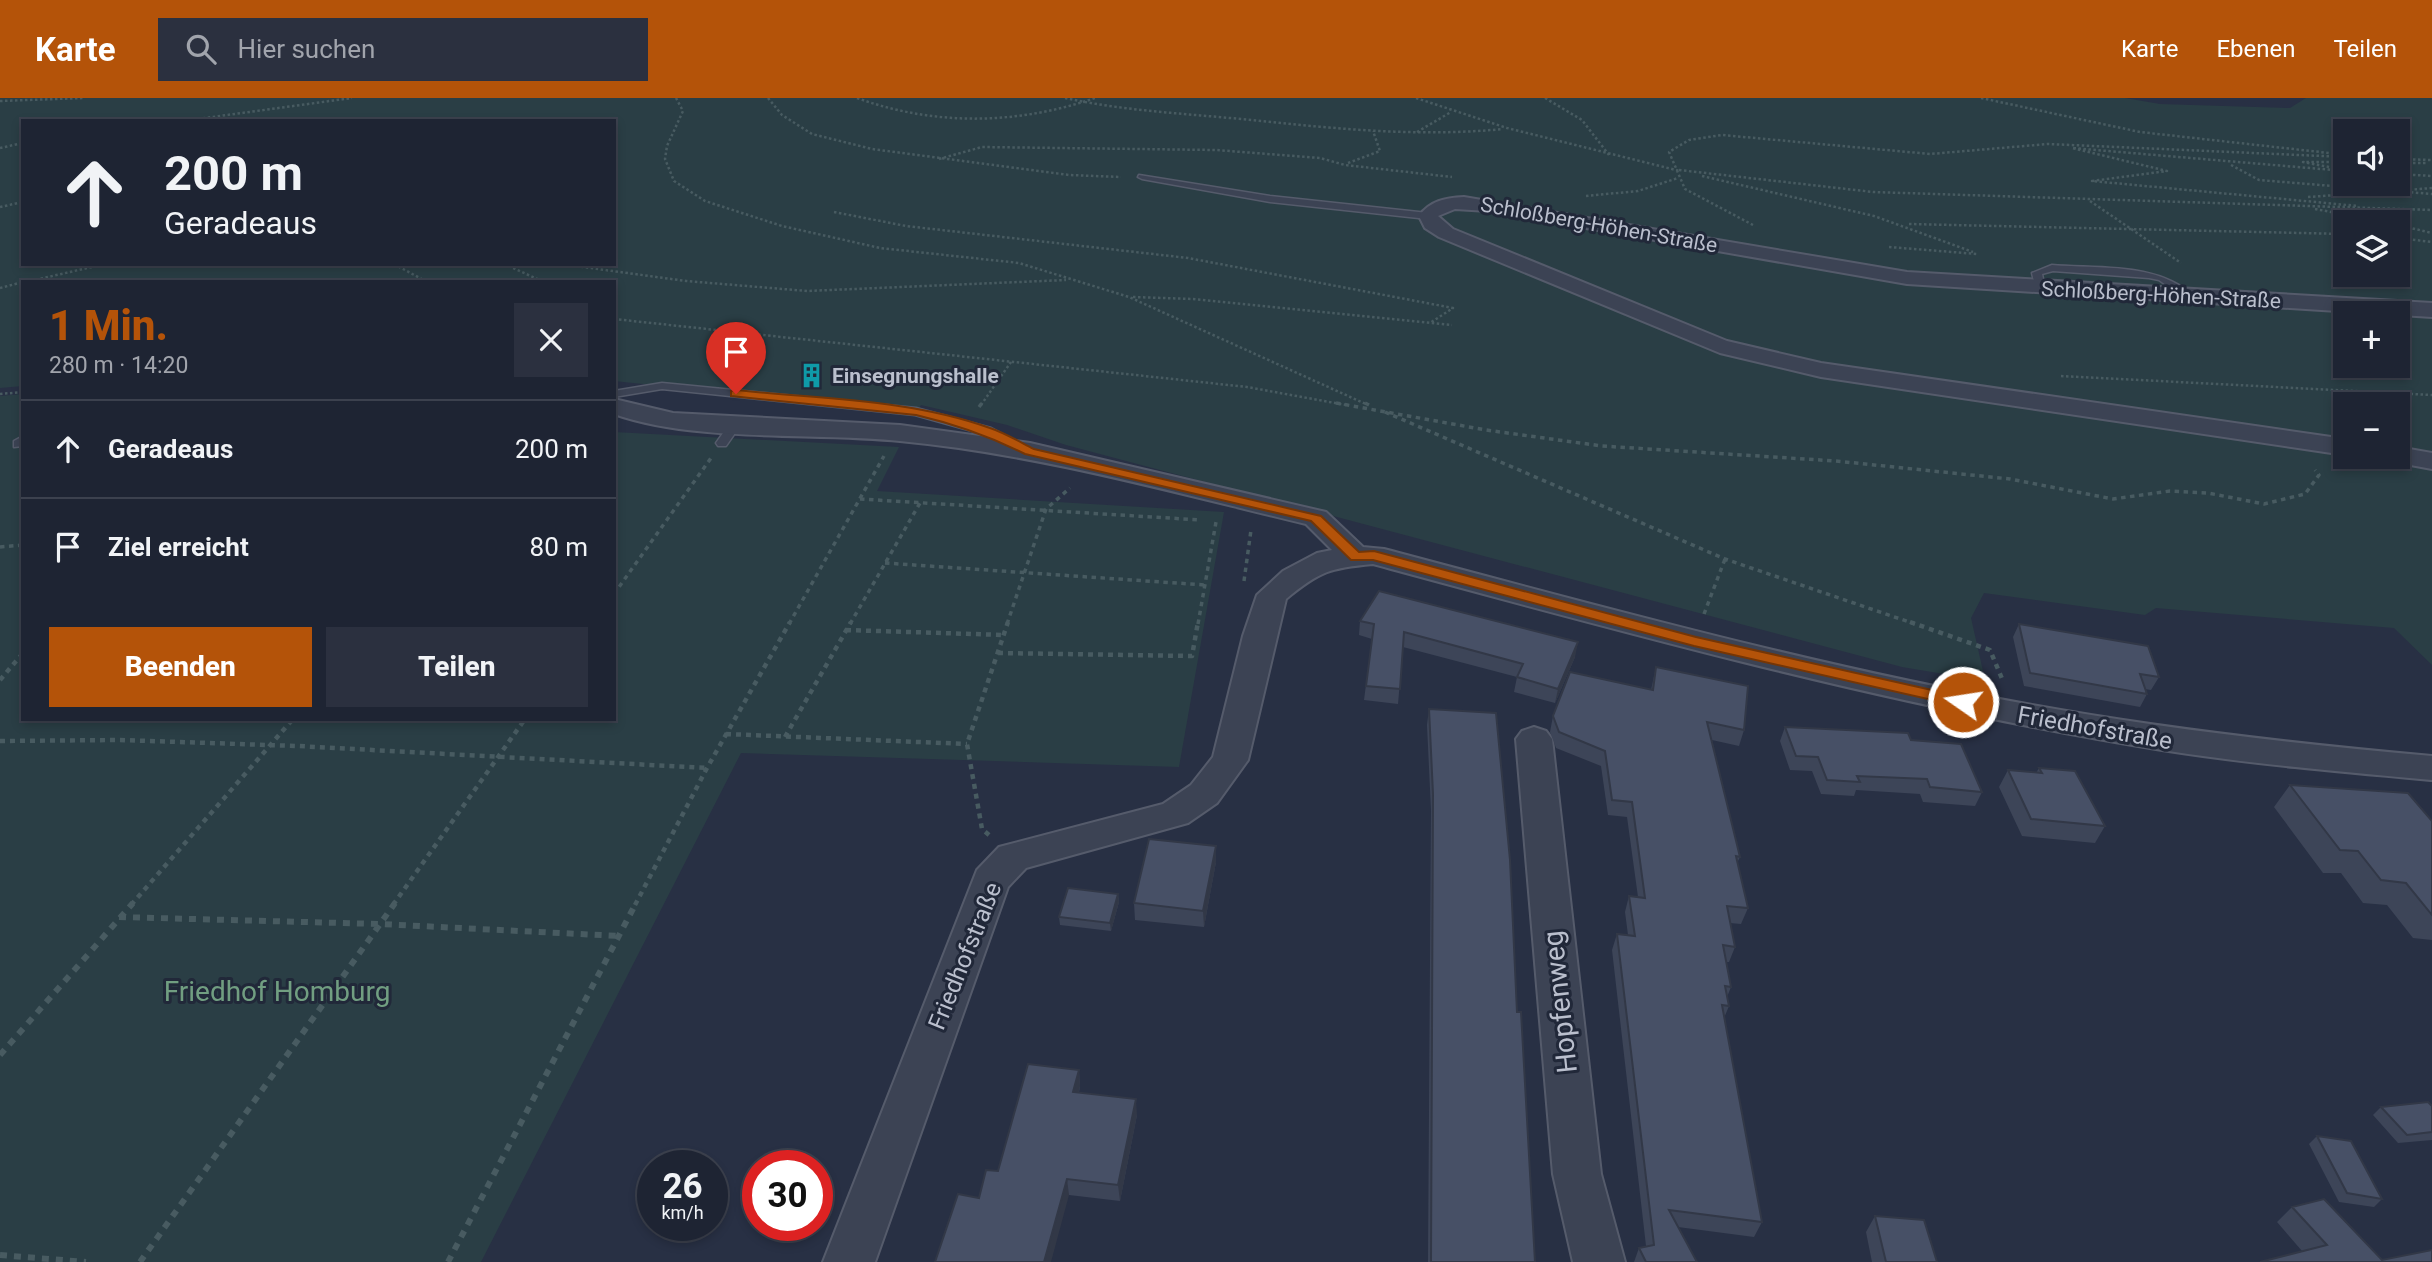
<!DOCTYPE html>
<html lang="de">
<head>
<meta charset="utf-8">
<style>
	body { margin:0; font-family:Roboto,sans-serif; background:#2b303f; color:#f1f3f6; height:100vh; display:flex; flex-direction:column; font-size:26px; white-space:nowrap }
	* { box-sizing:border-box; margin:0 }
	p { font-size:23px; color:#a1a4ac }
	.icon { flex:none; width:38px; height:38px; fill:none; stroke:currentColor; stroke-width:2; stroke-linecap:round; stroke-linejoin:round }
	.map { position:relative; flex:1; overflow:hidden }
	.side { position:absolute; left:21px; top:182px; width:595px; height:441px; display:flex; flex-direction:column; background:#1e2433; border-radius:0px; box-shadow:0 4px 10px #0003,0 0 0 2px #3c414e }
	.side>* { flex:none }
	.banner { position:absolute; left:21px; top:21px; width:595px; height:147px; border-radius:0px; box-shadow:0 4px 10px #0003,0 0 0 2px #3c414e; background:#1e2433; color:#f1f3f6; overflow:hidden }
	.buttons { position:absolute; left:2333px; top:21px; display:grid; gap:14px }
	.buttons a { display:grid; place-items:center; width:77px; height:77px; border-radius:0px; background:#1e2433; box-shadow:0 4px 10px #0003,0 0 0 2px #3c414e; font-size:35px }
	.speed { position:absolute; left:637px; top:1052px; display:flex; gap:14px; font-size:35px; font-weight:700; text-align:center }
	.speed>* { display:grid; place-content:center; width:91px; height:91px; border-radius:50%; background:#1e2433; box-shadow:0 4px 10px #0003,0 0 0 2px #3c414e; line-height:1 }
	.speed small { font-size:18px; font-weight:400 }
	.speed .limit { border:10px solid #d22; background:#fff; color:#111 }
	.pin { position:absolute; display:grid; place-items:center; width:60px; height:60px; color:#fff; margin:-72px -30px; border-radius:50% 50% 50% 0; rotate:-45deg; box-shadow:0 0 7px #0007 }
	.pin .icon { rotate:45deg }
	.me { position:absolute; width:77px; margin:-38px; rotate:283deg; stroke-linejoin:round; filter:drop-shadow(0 0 5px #0008) }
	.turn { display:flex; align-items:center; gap:24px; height:147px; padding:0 28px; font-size:32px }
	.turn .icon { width:91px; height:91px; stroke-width:2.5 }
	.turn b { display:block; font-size:49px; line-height:60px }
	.round { display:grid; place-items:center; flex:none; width:74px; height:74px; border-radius:0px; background:#2b303f }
	.summary { display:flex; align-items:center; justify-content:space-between; height:119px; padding:0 28px }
	h1 { font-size:42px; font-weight:800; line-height:52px; color:#b45309 }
	.button { display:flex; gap:14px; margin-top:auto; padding:14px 28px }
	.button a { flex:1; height:80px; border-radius:0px; background:#b45309; color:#fff; font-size:28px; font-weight:800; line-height:80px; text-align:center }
	.button a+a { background:#2b303f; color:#f1f3f6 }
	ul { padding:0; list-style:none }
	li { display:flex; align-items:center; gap:21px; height:98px; padding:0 28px; border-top:2px solid #3c414e }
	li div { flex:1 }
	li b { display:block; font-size:26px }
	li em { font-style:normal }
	header { display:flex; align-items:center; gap:42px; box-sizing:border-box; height:98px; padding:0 35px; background:#b45309; color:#fff }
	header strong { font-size:33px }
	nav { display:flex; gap:38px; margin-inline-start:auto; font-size:24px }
	.search { width:490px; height:63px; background:#2b303f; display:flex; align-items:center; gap:18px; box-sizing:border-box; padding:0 24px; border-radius:0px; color:#a1a4ac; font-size:26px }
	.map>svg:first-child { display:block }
</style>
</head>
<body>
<header>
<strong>Karte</strong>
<div class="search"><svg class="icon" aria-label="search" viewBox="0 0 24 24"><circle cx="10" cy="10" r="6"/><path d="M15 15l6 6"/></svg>Hier suchen</div>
<nav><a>Karte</a><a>Ebenen</a><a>Teilen</a></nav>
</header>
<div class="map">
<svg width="2432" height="1164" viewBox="0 0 2432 1164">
	<rect width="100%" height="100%" fill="#283044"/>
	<!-- green -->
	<path fill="#2a3e45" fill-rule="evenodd" d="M0 0H2125L2160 6 2290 10 2306 0H2432V567L2394 530 2156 510 2145 517 1984 495 1971 520 1983 573 1962 579 1902 569 1066 347 1007 327 921 307 916 314 614 283V184H23V288L0 290ZM23 23H614V166H23ZM2345 33H2398V86H2345ZM2345 124H2398V177H2345ZM2345 215H2398V268H2345ZM2345 306H2398V359H2345Z
		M23 296V621H614V334L899 349 877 393 1224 414 1179 669 741 655 481 1164H0V298Z"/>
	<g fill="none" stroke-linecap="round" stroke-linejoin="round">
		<defs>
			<path id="service" d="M1139 77 1270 98 1428 115 1432 118 1428 121 1270 104 1142 81 1138 79Z
				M2052 167C2100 171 2158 164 2195 199L2186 201 2159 182 2149 180 2053 173 2042 176 2045 190 2036 192 2032 175Z
				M662 285 916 310 991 330 1030 351 1028 354H1020L983 336 915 317 662 291 614 299V293Z
				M734 324 740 328 726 348H718L716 345 730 325Z
				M23 338V348L14 349V343Z"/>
			<path id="minor" d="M1464 99 1907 174 2432 205V219L1907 186 1488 113 1455 111 1438 118 1453 131 1727 243 1821 265 2345 341V357L1821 279 1720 255 1439 139 1425 130 1419 118C1430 103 1445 100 1464 99Z
				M614 301 673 315 900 327 1030 345 1326 414 1363 449 1384 451C1599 508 1814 568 2032 607 2165 631 2298 646 2432 658V682C2342 674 2251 666 2162 652 1895 609 1634 537 1373 466 1330 470 1320 473 1286 501L1248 662 1217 705 1188 725 1026 770 1008 789 875 1164H823L977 772 999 749 1163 706 1191 687 1213 659 1243 538 1257 497 1283 473 1317 455 1332 452 1306 426C1172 394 1037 356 900 343 811 334 697 345 614 316Z
				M2398 349 2432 355V371L2389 363 2386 359H2398Z
				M1534 629 1546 633 1552 641 1601 1076 1625 1164H1573L1553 1076 1516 641 1522 633Z"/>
		</defs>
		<!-- service casing -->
		<use href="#service" stroke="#555b6b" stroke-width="3"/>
		<!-- minor casing -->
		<use href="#minor" stroke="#555b6b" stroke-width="4"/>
		<!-- path-far3 -->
		<path stroke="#485b61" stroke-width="2.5" stroke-dasharray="2.5 2.5" stroke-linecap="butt" d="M676 0 683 13 667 48 665 61 674 83 705 103 782 128 880 150 1019 165 1129 199 1368 307
			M768 0 782 17 812 36 872 51 1069 77 1121 79
			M857 0C934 28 1017 27 1095 0
			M1065 0C1120 12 1175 15 1230 20 1322 29 1411 40 1503 31
			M1416 0 1507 30 1680 73
			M1545 0 1582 22 1609 57
			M1981 0 2140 34 2338 56
			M0 3 84 0
			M183 23 352 0
			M1417 34 1451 14
			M0 50 23 45
			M939 61 982 49 1216 52 1320 60 1345 67 1452 79
			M2398 61 2432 62
			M1348 65 1380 53 1373 33
			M2398 65H2428
			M2231 67 2259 82 2394 93
			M2334 70 2303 64H2345
			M1679 72 1873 94 2432 112
			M2345 73 2072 50 2167 73 2092 83 2358 108
			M2398 76 2432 78
			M1702 78 1874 118 1973 154
			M2432 90 2394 93 2432 96
			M1586 98 1638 93 1678 80
			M2308 99 2380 94
			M2090 103 2181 165
			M0 109 23 104
			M2315 111 2385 124
			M834 114 906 128 1188 160 1453 210 1430 225
			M1909 126 2345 136
			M1753 127 1685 91 1669 54 1689 42 1722 37 1930 56 2048 46 2345 59
			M2398 127 2432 135
			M2398 140 2432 144
			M1889 149 1977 156
			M394 166 427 184
			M504 166 544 184
			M561 166 686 183 807 193 1066 182
			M26 184 105 166
			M0 190 23 184
			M1133 199 1193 201 1452 227
			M614 221 1247 289 1346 307
			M2061 278 2432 297
			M0 296 23 294
			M981 307 1011 264"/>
		<!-- path-far2 -->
		<path stroke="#485b61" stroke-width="3.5" stroke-dasharray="4.5 4.5" stroke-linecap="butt" d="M1336 305 1486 332 1602 348 1836 363 2010 381 2113 401 2170 393 2208 395 2264 406 2305 396 2319 377 2315 372
			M1365 305 1371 308
			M979 309 982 305
			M1385 314 1725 461 1915 526
			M860 401 1201 422
			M0 449 23 447
			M885 465 1205 487
			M1244 483 1251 432
			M614 496 711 360
			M1704 516 1725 461
			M789 526 884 358
			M850 526 920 405
			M1007 526 1046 411 1070 390
			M1198 526 1216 424"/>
		<!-- path-far1 -->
		<path stroke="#485b61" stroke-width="4.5" stroke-dasharray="5 5" stroke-linecap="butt" d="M1910 524 1990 552 2003 583
			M846 532 1004 537
			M998 555 1192 558 1198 524
			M0 582 23 555
			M726 636 967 646
			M785 639 851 524
			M0 643 120 642 298 648 707 670
			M989 737 982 731 967 646 1008 524
			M131 807 293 621
			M393 807 525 621
			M635 807 707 670 790 524"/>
		<!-- path -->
		<path stroke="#485b61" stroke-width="6" stroke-dasharray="7 7" stroke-linecap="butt" d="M119 819 380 826 620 838
			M0 957 133 805
			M0 1157 86 1164
			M140 1164 395 805
			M448 1164 636 805"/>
		<!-- service -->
		<use href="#service" fill="#3c4354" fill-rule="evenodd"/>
		<!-- minor -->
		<use href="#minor" fill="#3c4354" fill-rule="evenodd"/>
	</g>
	<!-- wall -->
	<path fill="#3d4558" d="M1360 523 1575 559 1555 605 1514 594 1517 579 1403 549 1398 606 1364 602 1372 541 1359 537Z
		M2019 526 2159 579 2151 592 2145 591 2147 596 2140 609 2024 588 2013 539Z
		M1656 569 1744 632 1739 648 1712 642 1740 759 1737 765 1748 810 1741 826 1730 825 1735 849 1729 864H1726L1731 889 1727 899 1729 908 1724 920 1762 1124 1754 1139 1678 1129 1697 1164H1634L1639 1150 1646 1148 1612 852 1617 836 1628 837 1625 814 1629 798 1638 799 1627 719 1608 717 1601 668 1556 650 1550 634 1553 618 1651 592Z
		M1429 611 1517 914 1535 1164H1428L1431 712 1427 627Z
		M1785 629 1911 642 1982 694 1975 708 1923 704 1920 696 1856 692 1854 698 1821 696 1812 673 1790 672 1780 643Z
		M2039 670 2105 728 2095 745 2022 738 1999 689 2008 672 2036 675Z
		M2290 687 2432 723V842L2413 840 2387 807 2363 805 2341 775H2323L2274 709Z
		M1216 764 1204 829 1135 822 1134 805Z
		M1118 796 1119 804 1111 833 1060 827 1059 819Z
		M1079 972 1080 988 1079 995 1137 1017 1120 1103 1069 1097 979 1100Z
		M2432 1008V1042L2398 1045 2373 1017 2381 1009Z
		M2317 1038 2382 1101 2374 1109 2339 1104 2309 1046Z
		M2292 1109 2382 1162 2432 1164H2260L2302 1153 2277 1124Z
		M1875 1118 1937 1164H1872L1866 1134Z"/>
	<!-- shaded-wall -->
	<path fill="#323847" d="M1578 544 1575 559 1555 605 1558 591Z
		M1216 748V764L1204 829 1203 813Z
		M1118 796 1119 804 1111 833 1110 825Z
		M1079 972 1080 988 1075 1010 1073 994Z
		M1136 1001 1137 1017 1120 1103 1118 1087Z
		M1067 1081 1069 1097 1051 1164H1044Z"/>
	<!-- building -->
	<path fill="#475066" stroke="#323847" stroke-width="2" d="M1379 493 1578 544 1558 591 1517 579 1523 566 1404 534 1400 591 1366 588 1374 526 1360 523Z
		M2019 526 2148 548 2159 579 2140 576 2147 596 2030 575Z
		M1656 569 1748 588 1744 632 1707 624 1740 759 1736 758 1748 810 1727 808 1735 849 1723 847 1731 889 1725 888 1729 908 1722 907 1762 1124 1669 1112 1697 1164H1646L1639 1150 1654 1147 1617 836 1635 838 1629 798 1645 800 1632 704 1612 702 1605 653 1559 634 1553 618 1570 574 1653 592Z
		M1429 611 1496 615 1510 762 1517 914H1521L1535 1164H1431L1433 696Z
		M1785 629 1908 635 1911 642 1961 646 1982 694 1930 689 1927 681 1857 678 1860 684 1827 682 1818 659 1796 658Z
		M2039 670 2075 673 2105 728 2031 721 2008 672 2042 675Z
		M2290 687 2408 695 2432 723V817L2406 785 2381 782 2358 753 2340 752Z
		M1149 741 1216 748 1203 813 1134 805Z
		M1068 790 1118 796 1110 825 1059 819Z
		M1028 966 1079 972 1073 994 1136 1001 1118 1087 1067 1081 1044 1164H935L958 1096 979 1100 986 1072 998 1073Z
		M2428 1004 2432 1008V1034L2407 1037 2381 1009Z
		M2317 1038 2351 1043 2382 1101 2347 1095Z
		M2324 1101 2382 1162 2432 1152V1164H2260L2327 1147 2292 1109Z
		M1875 1118 1924 1122 1937 1164H1886Z"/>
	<!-- route -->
	<path fill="#b45309" stroke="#753606" stroke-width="2" d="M736 292C820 301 910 301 990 330 1005 335 1020 344 1034 351L1321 418 1359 454 1374 453 1696 539 1963 599 1971 604 1963 609 1694 548 1373 462H1351L1311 423 1025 356C989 338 955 326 916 317L731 298V293Z"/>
	<!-- icons -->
	<defs>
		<symbol id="building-bare" viewBox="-9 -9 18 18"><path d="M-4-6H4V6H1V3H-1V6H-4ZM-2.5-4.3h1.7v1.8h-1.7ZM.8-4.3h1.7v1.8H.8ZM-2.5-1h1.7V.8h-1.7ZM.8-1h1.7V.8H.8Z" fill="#0f9aa8" stroke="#212839" stroke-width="2.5" paint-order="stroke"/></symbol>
	</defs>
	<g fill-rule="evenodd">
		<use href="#building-bare" x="794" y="260" width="35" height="35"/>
	</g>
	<g text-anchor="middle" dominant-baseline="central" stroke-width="6" stroke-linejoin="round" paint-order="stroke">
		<!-- far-street labels -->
		<g font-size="21" fill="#babfcd" stroke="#212839">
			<text transform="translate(1599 127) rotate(10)">Schloßberg-Höhen-Straße</text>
			<text transform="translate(2161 197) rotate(3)">Schloßberg-Höhen-Straße</text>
		</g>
		<!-- far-poi labels -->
		<g font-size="21" font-weight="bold" fill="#babfcd" stroke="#212839" text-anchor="start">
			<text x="832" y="278">Einsegnungshalle</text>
		</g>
		<!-- street labels -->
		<g font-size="24" fill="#babfcd" stroke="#212839">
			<text transform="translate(2095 630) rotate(10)">Friedhofstraße</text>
			<text transform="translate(965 858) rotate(-68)">Friedhofstraße</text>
		</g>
		<!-- near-park labels -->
		<g font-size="28" fill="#719e81" stroke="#212839">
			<text x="277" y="893">Friedhof Homburg</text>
		</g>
		<!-- near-street labels -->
		<g font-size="28" fill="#babfcd" stroke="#212839">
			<text transform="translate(1560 904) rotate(-96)">Hopfenweg</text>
		</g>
	</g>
</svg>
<div class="buttons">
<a><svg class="icon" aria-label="sound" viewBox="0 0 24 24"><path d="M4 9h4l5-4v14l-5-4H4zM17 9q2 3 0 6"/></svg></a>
<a><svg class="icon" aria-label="layers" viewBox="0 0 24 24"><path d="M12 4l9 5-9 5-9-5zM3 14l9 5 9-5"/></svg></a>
<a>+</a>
<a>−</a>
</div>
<div class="speed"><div>26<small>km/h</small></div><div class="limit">30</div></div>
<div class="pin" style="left:736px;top:296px;background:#d93025"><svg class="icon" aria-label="arrive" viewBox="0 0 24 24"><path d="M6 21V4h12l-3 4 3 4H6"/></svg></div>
<svg class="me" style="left:1963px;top:604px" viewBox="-20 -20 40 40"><circle r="17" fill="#b45309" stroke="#fff" stroke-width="3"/><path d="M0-11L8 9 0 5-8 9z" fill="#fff"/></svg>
<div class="banner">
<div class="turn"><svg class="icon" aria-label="ahead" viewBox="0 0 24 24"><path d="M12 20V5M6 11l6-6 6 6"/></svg><div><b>200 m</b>Geradeaus</div></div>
</div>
<section class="side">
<div class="summary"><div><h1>1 Min.</h1><p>280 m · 14:20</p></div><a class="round"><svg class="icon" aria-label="close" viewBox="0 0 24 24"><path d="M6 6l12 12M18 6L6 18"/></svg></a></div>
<ul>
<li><svg class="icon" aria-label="ahead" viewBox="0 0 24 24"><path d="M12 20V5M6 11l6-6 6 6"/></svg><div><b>Geradeaus</b></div><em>200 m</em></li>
<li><svg class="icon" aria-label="arrive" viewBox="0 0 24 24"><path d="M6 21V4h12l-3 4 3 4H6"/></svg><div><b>Ziel erreicht</b></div><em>80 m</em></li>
</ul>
<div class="button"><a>Beenden</a><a>Teilen</a></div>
</section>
</div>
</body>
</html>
